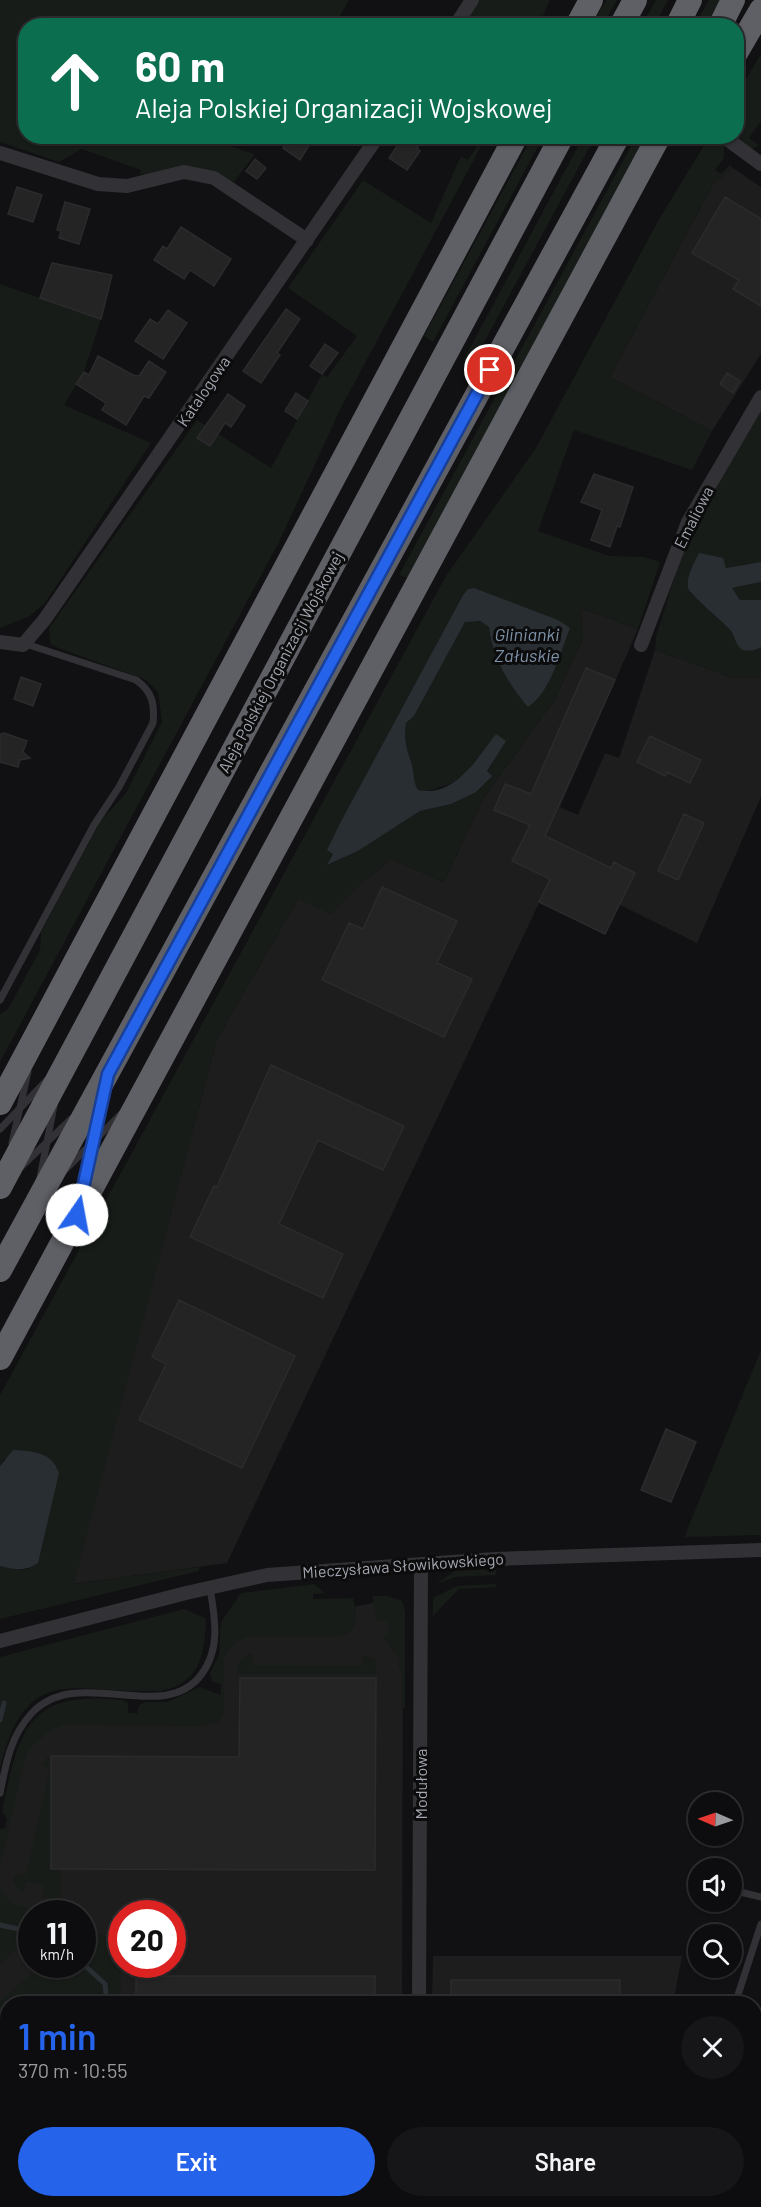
<!DOCTYPE html>
<html lang="en">
<head>
<meta charset="utf-8">
<style>
	body { margin:0; font-family:Barlow,sans-serif; background:#161517; color:#f1f3f6; height:100vh; display:flex; flex-direction:column; font-size:22px; white-space:nowrap }
	* { box-sizing:border-box; margin:0 }
	p { font-size:20px; color:#9a9b9e }
	.icon { flex:none; width:33px; height:33px; fill:none; stroke:currentColor; stroke-width:2; stroke-linecap:round; stroke-linejoin:round }
	.map { position:relative; flex:1; overflow:hidden }
	.sheet { position:absolute; left:0px; top:1996px; width:762px; height:212px; display:flex; flex-direction:column; background:#0d0c0e; border-radius:24px 24px 0 0; box-shadow:0 2px 4px #0004,0 0 0 2px #2d2c2e }
	.sheet>* { flex:none }
	.top-card { position:absolute; left:18px; top:18px; width:726px; height:126px; border-radius:24px; box-shadow:0 2px 4px #0004,0 0 0 2px #2d2c2e; background:#0b6e4f; color:#fff; overflow:hidden }
	.needle { width:39px; rotate:272deg }
	.buttons { position:absolute; left:688px; top:1792px; display:grid; gap:12px }
	.buttons a { display:grid; place-items:center; width:54px; height:54px; border-radius:50%; background:#0d0c0e; box-shadow:0 2px 4px #0004,0 0 0 2px #2d2c2e; font-size:30px }
	.speed { position:absolute; left:18px; top:1900px; display:flex; gap:12px; font-size:30px; font-weight:700; text-align:center }
	.speed>* { display:grid; place-content:center; width:78px; height:78px; border-radius:50%; background:#0d0c0e; box-shadow:0 2px 4px #0004,0 0 0 2px #2d2c2e; line-height:1 }
	.speed small { font-size:15px; font-weight:400 }
	.speed .limit { border:9px solid #d22; background:#fff; color:#111 }
	.pin { position:absolute; display:grid; place-items:center; width:51px; height:51px; color:#fff; margin:-26px; border:3px solid #fff; border-radius:50%; box-shadow:0 2px 6px #0007 }
	.me { position:absolute; width:66px; margin:-33px; rotate:12deg; stroke-linejoin:round; filter:drop-shadow(0 0 4px #0008) }
	.turn { display:flex; align-items:center; gap:21px; height:126px; padding:0 18px; font-size:27px }
	.turn .icon { width:78px; height:78px; stroke-width:2.5 }
	.turn b { display:block; font-size:42px; line-height:51px }
	.round { display:grid; place-items:center; flex:none; width:63px; height:63px; border-radius:32px; background:#161517 }
	.head { display:flex; align-items:center; justify-content:space-between; height:102px; padding:0 18px }
	h1 { font-size:36px; font-weight:600; line-height:45px; color:#2563eb }
	.cta { display:flex; gap:12px; margin-top:auto; padding:12px 18px }
	.cta a { flex:1; height:69px; border-radius:36px; background:#2563eb; color:#fff; font-size:24px; font-weight:600; line-height:69px; text-align:center }
	.cta a+a { background:#161517; color:#f1f3f6 }
	.map>svg:first-child { display:block }
</style>
</head>
<body>
<div class="map">
<svg width="761" height="2207" viewBox="0 0 761 2207">
	<rect width="100%" height="100%" fill="#111012"/>
	<!-- built -->
	<path fill="#1d1d1e" fill-rule="evenodd" d="M733 168 761 187V354L712 431 610 377 713 184Z
		M580 608 638 629 560 807 578 815 605 753 619 758 655 650 734 678 761 677V797L697 943 620 905 605 934 539 903 227 1563 73 1584 217 1039 298 899 362 883 391 859 444 882 483 799 555 699 583 638Z
		M373 1603 403 1623 402 2004H8V2200H401V2207H0V1861L25 1751 75 1708 218 1721 226 1633ZM32 1914H82V1965H32ZM122 1914H172V1965H122Z
		M433 1956H682L673 2004H432Z
		M432 2200H635V2201L634 2207H432Z"/>
	<!-- green -->
	<path fill="#171c18" fill-rule="evenodd" d="M0 0H349L335 25 26 26V136L201 137 255 154 234 182 201 169 140 175 141 170 82 149 59 162 0 142Z
		M478 0H550L539 25 461 26Z
		M606 0H617L603 25H592Z
		M656 0H668L655 25H642Z
		M709 0H720L706 25H695Z
		M761 54V121L749 138 759 145 752 149 733 137 736 136 737 94Z
		M483 137H486L341 408 279 542 0 1062V1014L8 1009 40 950 41 932 100 822 126 793 162 722 158 692 146 680 58 648 50 643 49 628 197 420 271 468 322 374 327 377 357 336 288 288 363 180 431 223 461 156 468 160Z
		M532 137H543L433 342 424 336Z
		M583 137H595L474 361 464 359Z
		M636 137H646L409 579 399 575Z
		M709 137H716L724 144V158L715 170 721 174 730 165 733 168 713 184 610 377 712 431 692 470 574 430 538 531 609 556 644 557 660 562 638 629 580 608 583 638 555 699 483 799 444 882 391 859 362 883 331 914 298 899 217 1039 74 1584 199 1567V1571L0 1619V1566L18 1570 29 1569 5 1458 0 1466V1395L446 576 536 448 658 221ZM474 588 513 604 522 700C508 677 490 655 489 627 482 620 474 619 465 622L414 716 406 723C404 739 406 747 411 762 415 772 412 780 418 790L426 792 450 784 466 774 477 758 505 741 487 771 491 776 451 804 420 811 358 851 328 865 333 853 327 850 339 825 463 595 468 589Z
		M0 284 101 319 84 372 64 405 151 443 45 603 30 616 0 628Z
		M761 408V562L726 568 689 592C704 604 718 616 730 630 736 637 737 645 744 650L761 647V677L734 678 655 650 656 637 681 556 694 524Z
		M761 582V600H740L732 588Z
		M761 1350V1535L685 1537 689 1525Z
		M496 1569V1575L455 1577 436 1584 455 1571Z
		M314 1584 325 1593 313 1594V1599L353 1598C358 1616 360 1633 339 1637H248L237 1641 224 1656V1713L218 1722 203 1726 65 1725C48 1729 32 1743 25 1758L0 1867V1829L5 1828 7 1819 2 1811C20 1728 27 1690 123 1700L128 1703V1713L137 1714 139 1706 144 1702H167L200 1687 221 1695 222 1685 212 1681 210 1673 219 1655 221 1622 241 1593Z
		M496 1584V1587L459 1589 433 1616V1598L457 1586Z
		M372 1596H387L402 1601 405 1611V1708H402V1673L398 1664 402 1662 382 1636 389 1634 387 1620 377 1621Z
		M184 1609 205 1618 206 1623C203 1657 201 1682 161 1691 76 1695 26 1658 0 1769V1657Z
		M250 1653 253 1655V1665L362 1666 363 1656 365 1655 376 1661V1674H236L239 1662Z
		M48 1757H50V1869L61 1870V1901L42 1897 44 1885 26 1881 24 1893C16 1889 10 1882 15 1874L26 1875 50 1768 41 1766Z
		M0 1889 12 1903 46 1914H32L31 1953 28 1954 20 1946 0 1964Z
		M83 1933 101 1934C126 1950 120 1978 120 2004H8L7 2020H0V2001L41 1965H82Z
		M96 2201H138L140 2207H96Z"/>
	<!-- water -->
	<path fill="#292e33" d="M699 553 723 558 726 568 761 562V582L732 588 740 600H761V647C756 650 749 652 743 650 736 647 735 636 731 631 724 622 689 594 688 588 686 577 694 563 699 553Z
		M474 588 558 620 570 628C560 652 551 692 528 707 509 685 491 655 489 627L480 621 465 622 414 716 406 723C404 739 406 747 411 762 415 772 412 780 418 790 455 798 477 758 496 734L506 741 487 771 492 776 476 792 451 804 420 811 358 851 327 865 333 854 327 850 339 825 463 595 468 589Z
		M13 1450C33 1451 52 1452 59 1473L38 1563C24 1572 15 1570 0 1566V1466Z"/>
	<g fill="none" stroke-linecap="round" stroke-linejoin="round">
		<!-- stream -->
		<path stroke="#292e33" stroke-width="5" d="M0 1720 4 1703
			M0 1925 32 1932
			M82 1963 105 1984 107 2004
			M125 2200 128 2207"/>
	</g>
	<!-- building -->
	<path fill="#242425" stroke="#2b2b2d" stroke-width="1.5" d="M290 136H315L300 160 283 148Z
		M404 136H425L417 148 420 151 407 170 389 158Z
		M255 159 266 168 257 179 246 171Z
		M17 187 42 195 33 222 8 214Z
		M725 197 761 219V306L733 289 739 280 692 253Z
		M65 202 90 209 79 244 59 238 61 231 57 230Z
		M181 227 231 259 214 286 190 270 184 279 154 260 163 246 167 249Z
		M52 263 112 275 101 319 40 298Z
		M286 309 300 319 277 353 280 355 261 383 243 371Z
		M168 310 187 323 163 359 135 341 150 319 158 324Z
		M325 344 338 353 322 374 310 366Z
		M98 356 133 375 139 376 149 361 166 372 149 398 144 396 126 425 102 410 106 403 76 384 84 372 89 375Z
		M727 373 740 381 733 393 720 384Z
		M296 393 308 401 297 419 285 411Z
		M228 394 245 406 231 427 225 423 210 446 197 438Z
		M594 474 633 487 620 527 617 526 610 547 591 540 602 510 581 502Z
		M586 668 615 680 545 836 611 868 614 862 635 873 605 934 539 902 550 879 512 861 530 825 494 810 505 784 531 794Z
		M21 677 41 684 33 706 14 699Z
		M4 733 27 741 23 752 30 758 20 760 18 767 0 762V734Z
		M650 736 701 760 690 783 667 772 665 776 637 762Z
		M684 814 704 823 678 880 658 871Z
		M382 887 457 921 437 963 472 979 444 1037 322 980 349 923 363 929Z
		M271 1065 404 1126 383 1170 318 1140 279 1224 343 1254 323 1298 190 1237 214 1186 217 1187Z
		M179 1300 295 1356 242 1468 139 1420 166 1364 152 1357Z
		M666 1429 696 1442 671 1502 641 1490Z
		M240 1678H376L375 1870 51 1869V1756L239 1757Z
		M136 1976H375V2004H136Z
		M451 1980H620V2004H451Z"/>
	<g fill="none" stroke-linecap="round" stroke-linejoin="round">
		<!-- lane -->
		<path stroke="#323236" stroke-width="7" d="M0 1000 94 825 119 787 153 723C155 704 152 691 136 680L26 644
			M0 1129 46 1081
			M12 1143 28 1072
			M21 1167 71 1119
			M65 1170 121 1114
			M40 1178 54 1106
			M85 1180 101 1106
			M0 1793C6 1764 10 1737 31 1714 77 1663 162 1726 201 1675 221 1649 215 1618 210 1588
			M732 1890 761 1897
			M735 2004 761 1924
			M670 2207 672 2200"/>
		<!-- street -->
		<path stroke="#323236" stroke-width="14" d="M455 26 472 0
			M723 136 761 164
			M0 153 98 184 127 186 184 172 214 178 307 240
			M0 642 23 645 45 619 378 136
			M641 645 688 522 761 397
			M0 1641 186 1593 267 1575 495 1559 761 1550
			M419 2004 421 1564
			M419 2207V2200"/>
		<!-- highway -->
		<path stroke="#5f6066" stroke-width="24" d="M577 26 591 0
			M621 26 635 0
			M677 26 690 0
			M720 26 733 0
			M736 53 761 10
			M0 1103 516 136
			M0 1187 562 136
			M0 1270 618 136
			M0 1358 659 136"/>
	</g>
	<g fill="none" stroke-linecap="round" stroke-linejoin="round">
		<defs>
			<path id="route" d="M77 1215 108 1074 490 370"/>
		</defs>
		<!-- route casing -->
		<use href="#route" stroke="#184099" stroke-width="15"/>
		<!-- route -->
		<use href="#route" stroke="#2563eb" stroke-width="10"/>
	</g>
	<g text-anchor="middle" dominant-baseline="central" stroke-width="6" stroke-linejoin="round" paint-order="stroke">
		<!-- street labels -->
		<g font-size="16" fill="#a4a7b1" stroke="#0c0c0d">
			<text transform="translate(203 391) rotate(-56)">Katalogowa</text>
			<text transform="translate(693 517) rotate(-63)">Emaliowa</text>
			<text transform="translate(280 662) rotate(-62)">Aleja Polskiej Organizacji Wojskowej</text>
			<text transform="translate(403 1565) rotate(-4)">Mieczysława Słowikowskiego</text>
			<text transform="translate(420 1784) rotate(-90)">Modułowa</text>
		</g>
		<!-- water labels -->
		<g font-size="18" font-style="italic" fill="#7e92a8" stroke="#0c0c0d">
			<text x="527" y="634">Glinianki<tspan x="527" dy="21">Załuskie</tspan></text>
		</g>
	</g>
</svg>
<div class="buttons">
<a><svg class="needle" viewBox="-14 -14 28 28"><path d="M0-13l5 13h-10z" fill="#e53935"/><path d="M0 13l5-13h-10z" fill="#9a9b9e"/></svg></a>
<a><svg class="icon" aria-label="sound" viewBox="0 0 24 24"><path d="M4 9h4l5-4v14l-5-4H4zM17 9q2 3 0 6"/></svg></a>
<a><svg class="icon" aria-label="search" viewBox="0 0 24 24"><circle cx="10" cy="10" r="6"/><path d="M15 15l6 6"/></svg></a>
</div>
<div class="speed"><div>11<small>km/h</small></div><div class="limit">20</div></div>
<div class="pin" style="left:490px;top:370px;background:#d93025"><svg class="icon" aria-label="arrive" viewBox="0 0 24 24"><path d="M6 21V4h12l-3 4 3 4H6"/></svg></div>
<svg class="me" style="left:77px;top:1215px" viewBox="-20 -20 40 40"><circle r="19" fill="#fff"/><path d="M0-13L10 11 0 6-10 11z" fill="#2563eb"/></svg>
<div class="top-card">
<div class="turn"><svg class="icon" aria-label="ahead" viewBox="0 0 24 24"><path d="M12 20V5M6 11l6-6 6 6"/></svg><div><b>60 m</b>Aleja Polskiej Organizacji Wojskowej</div></div>
</div>
<section class="sheet">
<div class="head"><div><h1>1 min</h1><p>370 m · 10:55</p></div><a class="round"><svg class="icon" aria-label="close" viewBox="0 0 24 24"><path d="M6 6l12 12M18 6L6 18"/></svg></a></div>
<div class="cta"><a>Exit</a><a>Share</a></div>
</section>
</div>
</body>
</html>
